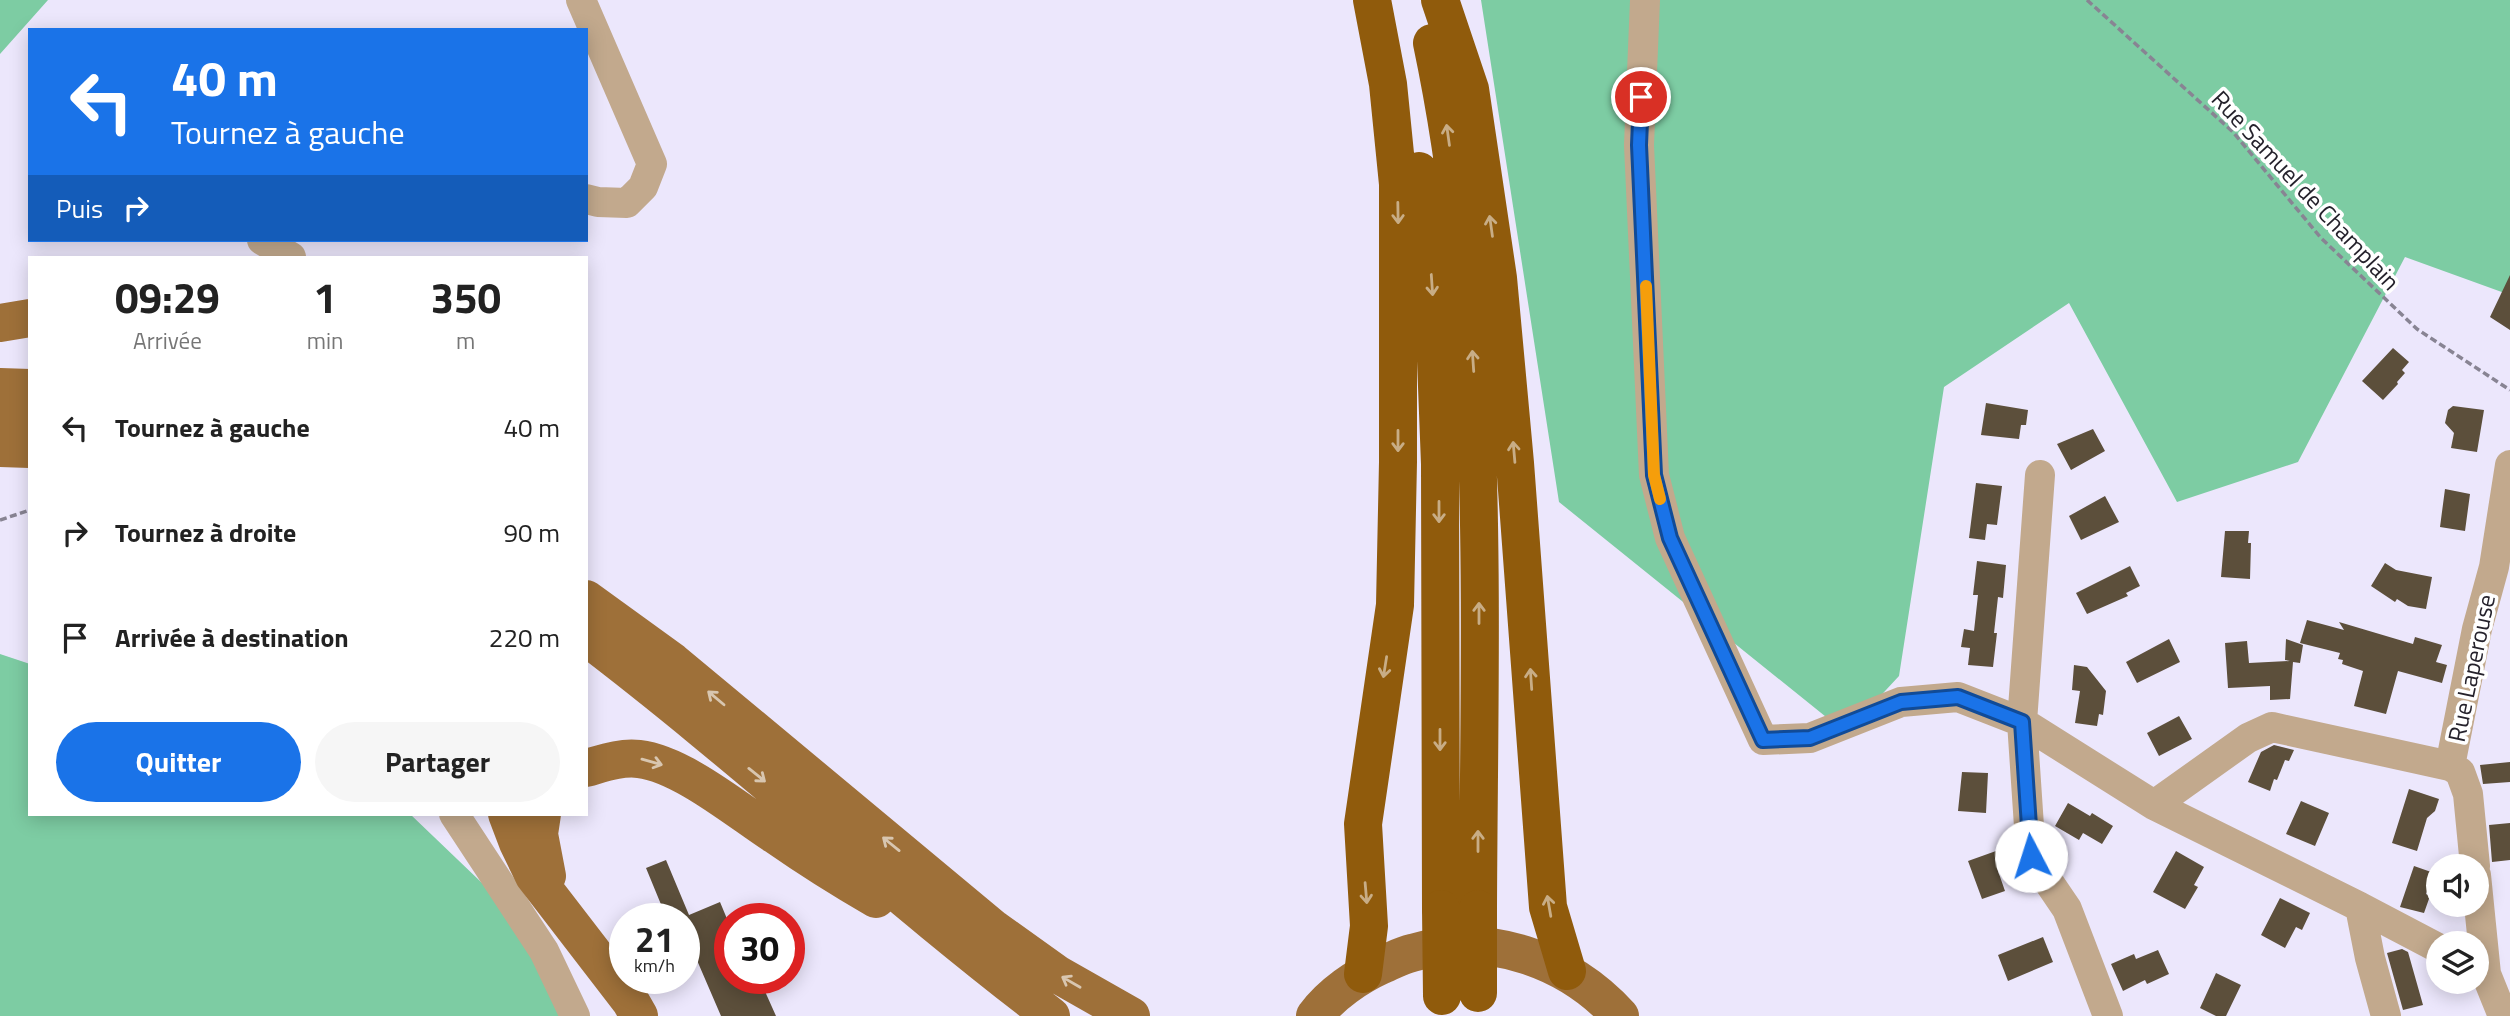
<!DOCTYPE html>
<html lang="fr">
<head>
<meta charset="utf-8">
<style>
	body { margin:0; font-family:"Titillium Web",sans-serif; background:#f6f6f6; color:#222; height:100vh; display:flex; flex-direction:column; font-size:26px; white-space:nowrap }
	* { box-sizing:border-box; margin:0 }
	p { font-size:23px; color:#767676 }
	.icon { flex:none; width:38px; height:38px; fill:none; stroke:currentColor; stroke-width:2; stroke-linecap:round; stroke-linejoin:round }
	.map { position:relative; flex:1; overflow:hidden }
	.sheet { position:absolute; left:28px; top:256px; width:560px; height:560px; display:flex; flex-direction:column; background:#fff; border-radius:0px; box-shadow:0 4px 18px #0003 }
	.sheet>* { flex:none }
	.banner { position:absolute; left:28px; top:28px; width:560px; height:214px; border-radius:0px; box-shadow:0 4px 18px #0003; background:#1a73e8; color:#fff; overflow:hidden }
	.buttons { position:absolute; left:2426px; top:854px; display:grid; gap:14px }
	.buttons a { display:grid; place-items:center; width:63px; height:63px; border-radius:50%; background:#fff; box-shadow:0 4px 18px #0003; font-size:35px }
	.speed { position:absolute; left:609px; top:903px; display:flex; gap:14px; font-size:35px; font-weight:700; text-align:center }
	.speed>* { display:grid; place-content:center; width:91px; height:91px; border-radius:50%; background:#fff; box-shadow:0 4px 18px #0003; line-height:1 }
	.speed small { font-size:18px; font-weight:400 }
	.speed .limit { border:10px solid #d22; background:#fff; color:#111 }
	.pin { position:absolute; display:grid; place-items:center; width:60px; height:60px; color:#fff; margin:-30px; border:4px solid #fff; border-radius:50%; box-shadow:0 2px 7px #0007 }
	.me { position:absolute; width:77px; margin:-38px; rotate:355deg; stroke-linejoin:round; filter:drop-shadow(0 0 5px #0008) }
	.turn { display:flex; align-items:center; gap:24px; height:147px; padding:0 28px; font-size:32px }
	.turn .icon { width:91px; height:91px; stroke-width:2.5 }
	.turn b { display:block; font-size:49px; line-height:60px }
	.then { display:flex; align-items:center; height:66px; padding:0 28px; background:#0003; gap:14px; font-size:26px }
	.eta { display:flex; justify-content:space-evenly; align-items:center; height:119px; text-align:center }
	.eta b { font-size:42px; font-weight:700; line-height:49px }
	.cta { display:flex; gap:14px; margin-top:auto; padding:14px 28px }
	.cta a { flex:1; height:80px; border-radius:42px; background:#1a73e8; color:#fff; font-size:28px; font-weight:700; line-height:80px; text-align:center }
	.cta a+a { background:#f6f6f6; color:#222 }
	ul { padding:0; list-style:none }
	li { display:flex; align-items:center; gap:21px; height:105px; padding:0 28px }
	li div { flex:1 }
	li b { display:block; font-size:26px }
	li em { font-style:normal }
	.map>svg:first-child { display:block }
</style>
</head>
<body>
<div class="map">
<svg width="2510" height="1016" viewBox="0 0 2510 1016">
	<rect width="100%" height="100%" fill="#ece7fc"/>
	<!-- green -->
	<path fill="#7dcca3" d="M0 0H48L0 54Z
		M1481 0H2510V295L2405 257 2298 462 2177 502 2069 303 1944 387 1899 676 1846 733 1559 502Z
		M0 654 30 664V814H410L549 947 572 1016H0Z"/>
	<!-- building -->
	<path fill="#5c4f3b" d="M2510 275V330L2490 317Z
		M2393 348 2409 362 2402 370 2405 373 2397 382 2398 384 2383 400 2362 381Z
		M1986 403 2028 410 2026 425H2021L2019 439 1981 435Z
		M2453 406 2484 410 2477 452 2451 448 2454 433 2445 423 2448 410Z
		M2093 429 2105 451 2071 470 2057 444Z
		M1976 483 2002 486 1997 525 1987 524 1985 540 1969 538Z
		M2445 489 2470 494 2465 531 2440 527Z
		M2105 496 2119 522 2081 540 2069 516Z
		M2225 531H2249L2248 543H2251L2250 579 2221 577Z
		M1977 561 2006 565 2003 598 1998 597 1994 633H1997L1993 667 1968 665 1970 648 1961 647 1964 629 1974 631 1978 595H1973Z
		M2385 563 2396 570 2432 577 2426 609 2408 606 2397 599 2395 602 2371 586Z
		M2130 566 2140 586 2126 593 2128 596 2087 614 2076 593Z
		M2307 620 2344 630 2339 622 2413 644 2415 637 2442 645 2436 662 2447 665 2442 683 2398 671 2386 714 2354 706 2363 671 2342 664 2343 660 2338 659 2340 653 2300 643Z
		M2169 639 2180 662 2137 683 2126 662Z
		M2286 639 2303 645 2300 663 2293 662 2290 699 2270 700V686L2228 688 2225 643 2247 641 2249 663 2290 661 2285 660Z
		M2074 665 2087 667 2106 691 2103 715 2099 714 2097 726 2075 723 2080 691 2072 690Z
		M2179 716 2192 739 2159 756 2147 733Z
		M2274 745 2294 750 2289 761 2285 760 2277 780 2274 779 2270 791 2248 782 2261 752Z
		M2510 762V782L2483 784 2480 765Z
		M1962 772 1988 773 1986 813 1958 811Z
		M2409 789 2439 799 2435 811 2427 818 2417 851 2392 843Z
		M2301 801 2329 813 2315 846 2286 834Z
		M2068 803 2090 816 2092 813 2113 826 2102 844 2083 833 2079 840 2055 826Z
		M2510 823V860L2492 862 2489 825Z
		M1996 851 2002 867 1997 868 2005 891 1982 899 1968 861Z
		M2176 851 2204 867 2194 885 2198 887 2185 909 2153 892Z
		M666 860 689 915 720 902 730 926V978H759L776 1016H721L693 951 684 955V919H667L646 868Z
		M2414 866 2434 873 2426 894 2430 896 2424 913 2400 907Z
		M2280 898 2310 913 2302 930 2296 927 2285 948 2261 935Z
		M2043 937 2053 962 2008 981 1998 955Z
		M2402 949 2408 952 2423 1005 2403 1010 2387 953Z
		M2158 950 2169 974 2147 984 2145 980 2123 991 2111 964 2134 954 2136 959Z
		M2216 973 2241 985 2226 1016H2216L2200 1008Z"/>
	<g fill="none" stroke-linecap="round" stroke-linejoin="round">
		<!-- path -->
		<path stroke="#888493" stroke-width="3.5" stroke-dasharray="7 3.5" stroke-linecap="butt" d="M2087 0 2233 132 2321 238 2417 329 2510 390
			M0 520 30 510"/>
		<!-- minor -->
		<path stroke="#c2a98d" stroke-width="30" d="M581 0 652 164 643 187 627 203 598 202 586 199
			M1645 0 1639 145 1654 475 1670 538 1763 740 1810 738 1901 702 1958 697 2022 722 2154 805 2360 907 2438 948
			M262 240 291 257
			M2040 475 2022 722 2031 856 2067 909 2108 1016
			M2154 805 2248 738 2272 727 2450 766
			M454 814 544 951 575 1016
			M2475 866 2468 794 2460 772 2450 766 2477 629 2494 567 2510 465
			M2476 875 2486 974 2503 1016
			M2360 907 2370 958 2386 1016"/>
		<!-- major -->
		<path stroke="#9e7039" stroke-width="38" d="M0 323 30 318
			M0 387 30 388
			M0 416 30 417
			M0 448 30 449
			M586 599 673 662 994 929 1057 974 1131 1016
			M586 637C745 758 892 895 1051 1016
			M586 768C604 763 620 757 639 759 682 764 738 811 775 835 808 858 841 879 876 899
			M507 814 518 843 534 876 631 1002 639 1016
			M542 814 539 834 547 876
			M1315 1016C1331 994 1358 976 1382 965 1392 961 1402 955 1412 953 1488 931 1568 959 1620 1016"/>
		<!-- highway -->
		<path stroke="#905b0c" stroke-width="38" d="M1440 0 1470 89 1498 278 1515 463 1548 907 1567 971
			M1432 43C1492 327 1479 620 1478 909
			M1419 171 1433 283 1440 464 1441 909
			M1363 974 1369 926 1363 824 1395 605 1398 462V184L1388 84 1372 0"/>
		<!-- highway-bridge -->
		<path stroke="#905b0c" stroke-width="38" d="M1441 909 1442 996
			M1478 909V993"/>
	</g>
	<!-- one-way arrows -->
	<defs><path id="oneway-shaft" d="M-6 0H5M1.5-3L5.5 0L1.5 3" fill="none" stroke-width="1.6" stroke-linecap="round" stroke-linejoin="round" transform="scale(1.75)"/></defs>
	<g stroke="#c8ad86">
		<use href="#oneway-shaft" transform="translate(1448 135) rotate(-98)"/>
		<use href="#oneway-shaft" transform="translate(1398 213) rotate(89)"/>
		<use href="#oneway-shaft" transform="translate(1491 226) rotate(-98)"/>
		<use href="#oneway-shaft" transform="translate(1432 285) rotate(86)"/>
		<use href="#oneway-shaft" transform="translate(1473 361) rotate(-94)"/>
		<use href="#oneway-shaft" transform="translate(1398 441) rotate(90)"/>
		<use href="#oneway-shaft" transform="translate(1514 452) rotate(-95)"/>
		<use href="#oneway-shaft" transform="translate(1439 512) rotate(90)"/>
		<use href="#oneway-shaft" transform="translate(1479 613) rotate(-90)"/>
		<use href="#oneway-shaft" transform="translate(1385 667) rotate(99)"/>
		<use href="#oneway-shaft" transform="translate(1531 679) rotate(-94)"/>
		<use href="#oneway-shaft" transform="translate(1440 740) rotate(90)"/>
		<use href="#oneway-shaft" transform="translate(1478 841) rotate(-90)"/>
		<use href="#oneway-shaft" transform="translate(1366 893) rotate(85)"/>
		<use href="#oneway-shaft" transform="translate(1549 906) rotate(-100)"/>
	</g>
	<g stroke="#d8c6b0">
		<use href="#oneway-shaft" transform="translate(716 698) rotate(-140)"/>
		<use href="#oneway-shaft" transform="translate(652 762) rotate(16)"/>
		<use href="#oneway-shaft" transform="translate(757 775) rotate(39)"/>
		<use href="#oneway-shaft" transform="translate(891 844) rotate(-141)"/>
		<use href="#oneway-shaft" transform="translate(1071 982) rotate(-150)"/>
	</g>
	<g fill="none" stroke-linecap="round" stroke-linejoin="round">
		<defs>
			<path id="route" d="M1641 97 1639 145 1654 475 1670 538 1763 740 1810 738 1901 702 1958 697 2022 722 2031 856"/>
		</defs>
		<!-- route casing -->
		<use href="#route" stroke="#114b97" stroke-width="18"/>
		<!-- route -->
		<use href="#route" stroke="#1a73e8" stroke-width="12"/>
		<!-- slow -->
		<path stroke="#f59e0b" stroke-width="12" d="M1646 286 1654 475 1660 499"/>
	</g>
	<g text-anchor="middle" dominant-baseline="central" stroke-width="7" stroke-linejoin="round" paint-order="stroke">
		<!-- street labels -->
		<g font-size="24" fill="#25222c" stroke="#fff">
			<text transform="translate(2306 190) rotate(47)">Rue Samuel de Champlain</text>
			<text transform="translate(2471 668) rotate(-78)">Rue Laperouse</text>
		</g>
	</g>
</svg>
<div class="buttons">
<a><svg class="icon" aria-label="sound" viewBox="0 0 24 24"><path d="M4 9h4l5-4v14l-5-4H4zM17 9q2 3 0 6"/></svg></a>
<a><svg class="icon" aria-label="layers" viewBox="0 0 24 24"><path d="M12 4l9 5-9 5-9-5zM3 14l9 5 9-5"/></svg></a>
</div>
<div class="speed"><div>21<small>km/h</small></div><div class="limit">30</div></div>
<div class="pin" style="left:1641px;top:97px;background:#d93025"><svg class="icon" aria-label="arrive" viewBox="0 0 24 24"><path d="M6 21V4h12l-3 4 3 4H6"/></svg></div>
<svg class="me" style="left:2031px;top:856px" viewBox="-20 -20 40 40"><circle r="19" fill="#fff"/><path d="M0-13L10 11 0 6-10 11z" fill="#1a73e8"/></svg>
<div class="banner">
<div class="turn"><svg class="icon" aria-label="left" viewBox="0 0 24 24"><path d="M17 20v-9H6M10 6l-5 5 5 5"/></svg><div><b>40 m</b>Tournez à gauche</div></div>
<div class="then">Puis<svg class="icon" aria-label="right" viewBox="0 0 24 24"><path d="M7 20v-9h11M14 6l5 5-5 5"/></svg></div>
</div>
<section class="sheet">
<div class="eta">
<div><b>09:29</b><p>Arrivée</p></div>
<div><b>1</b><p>min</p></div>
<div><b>350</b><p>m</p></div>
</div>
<ul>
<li><svg class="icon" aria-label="left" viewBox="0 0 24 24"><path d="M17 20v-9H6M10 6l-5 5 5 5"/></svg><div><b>Tournez à gauche</b></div><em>40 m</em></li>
<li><svg class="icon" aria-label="right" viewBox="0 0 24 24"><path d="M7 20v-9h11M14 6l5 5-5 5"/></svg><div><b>Tournez à droite</b></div><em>90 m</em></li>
<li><svg class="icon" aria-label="arrive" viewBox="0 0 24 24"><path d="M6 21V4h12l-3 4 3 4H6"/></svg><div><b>Arrivée à destination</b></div><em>220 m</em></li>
</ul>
<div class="cta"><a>Quitter</a><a>Partager</a></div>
</section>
</div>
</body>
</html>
